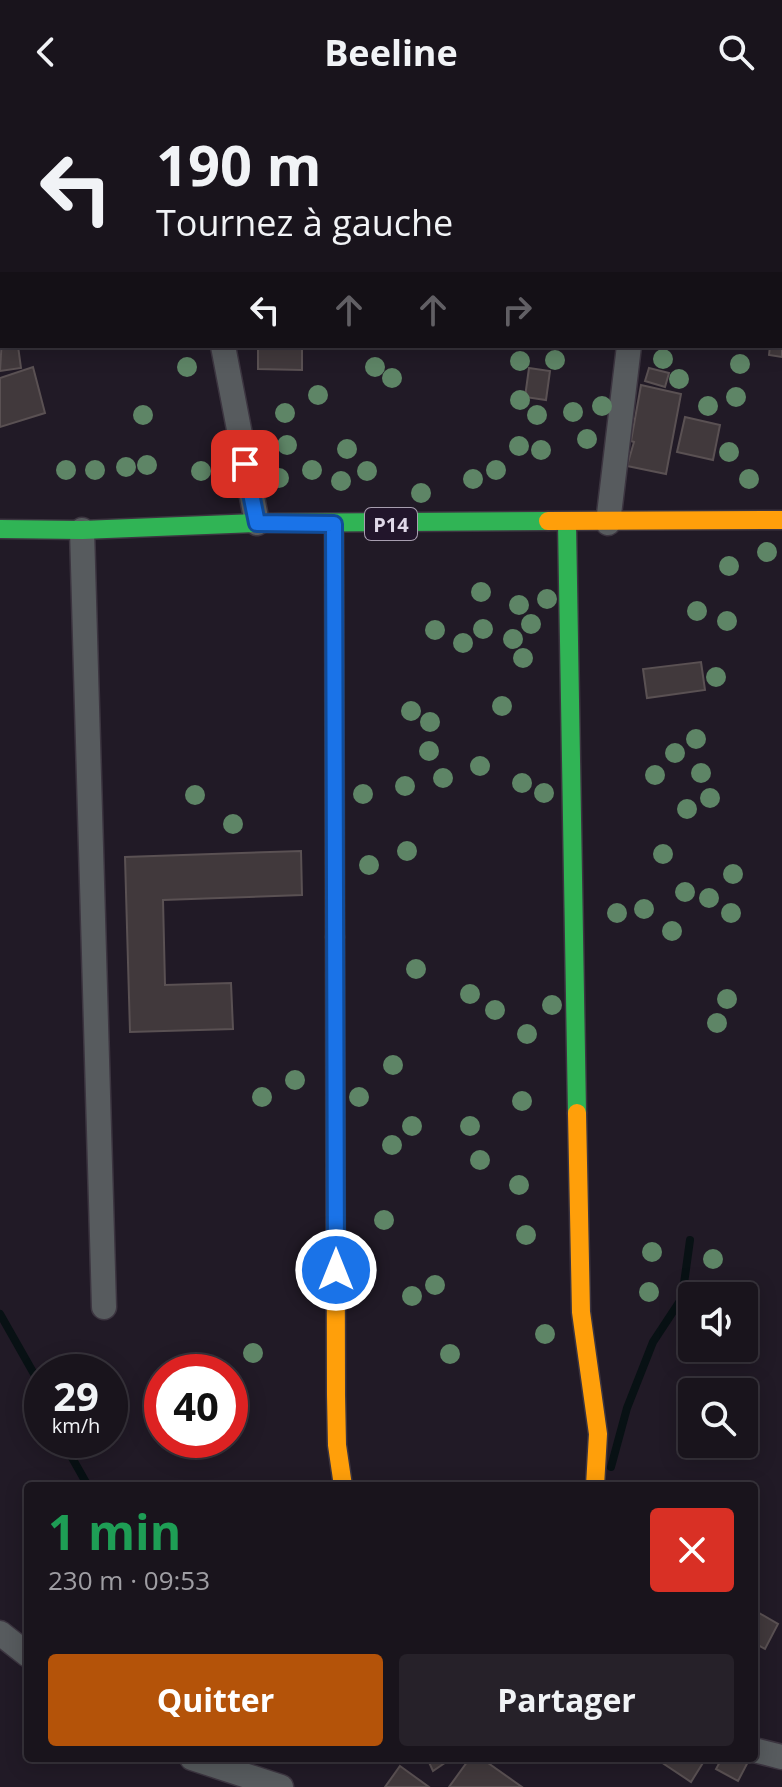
<!DOCTYPE html>
<html lang="fr">
<head>
<meta charset="utf-8">
<style>
	body { margin:0; font-family:"Open Sans",sans-serif; background:#262129; color:#f1f3f6; height:100vh; display:flex; flex-direction:column; font-size:30px; white-space:nowrap }
	* { box-sizing:border-box; margin:0 }
	p { font-size:26px; color:#9f9ea3 }
	.icon { flex:none; width:44px; height:44px; fill:none; stroke:currentColor; stroke-width:2; stroke-linecap:round; stroke-linejoin:round }
	.map { position:relative; flex:1; overflow:hidden }
	.side { position:absolute; left:24px; top:1378px; width:734px; height:280px; display:flex; flex-direction:column; background:#19141c; border-radius:8px; box-shadow:0 4px 20px #0003,0 0 0 2px #37333b }
	.side>* { flex:none }
	.top-card { position:absolute; left:0px; top:0px; width:782px; height:244px; box-shadow:0 4px 20px #0003,0 0 0 2px #37333b; background:#19141c; color:#f1f3f6; overflow:hidden }
	.buttons { position:absolute; left:678px; top:1178px; display:grid; gap:16px }
	.buttons a { display:grid; place-items:center; width:80px; height:80px; border-radius:8px; background:#19141c; box-shadow:0 4px 20px #0003,0 0 0 2px #37333b; font-size:40px }
	.speed { position:absolute; left:24px; top:1250px; display:flex; gap:16px; font-size:40px; font-weight:700; text-align:center }
	.speed>* { display:grid; place-content:center; width:104px; height:104px; border-radius:50%; background:#19141c; box-shadow:0 4px 20px #0003,0 0 0 2px #37333b; line-height:1 }
	.speed small { font-size:20px; font-weight:400 }
	.speed .limit { border:12px solid #d22; background:#fff; color:#111 }
	.pin { position:absolute; display:grid; place-items:center; width:68px; height:68px; color:#fff; margin:-34px; border-radius:16px; box-shadow:0 4px 12px #0006 }
	.me { position:absolute; width:88px; margin:-44px; rotate:0deg; stroke-linejoin:round; filter:drop-shadow(0 0 6px #0008) }
	.turn { display:flex; align-items:center; gap:28px; height:168px; padding:0 24px; font-size:36px }
	.turn .icon { width:104px; height:104px; stroke-width:2.5 }
	.turn b { display:block; font-size:56px; line-height:68px }
	.lanes { display:flex; align-items:center; height:76px; padding:0 24px; background:#0003; justify-content:center; gap:40px; direction:ltr }
	.lanes .off { opacity:.35 }
	.round { display:grid; place-items:center; flex:none; width:84px; height:84px; border-radius:8px; background:#262129 }
	.head { display:flex; align-items:center; justify-content:space-between; height:136px; padding:0 24px }
	h1 { font-size:48px; font-weight:700; line-height:60px; color:#1e9e55 }
	.action { display:flex; gap:16px; margin-top:auto; padding:16px 24px }
	.action a { flex:1; height:92px; border-radius:8px; background:#b45309; color:#fff; font-size:32px; font-weight:700; line-height:92px; text-align:center }
	.action a+a { background:#262129; color:#f1f3f6 }
	header { display:flex; justify-content:space-between; align-items:center; height:104px; padding:0 24px; background:#19141c; font-size:36px; font-weight:700 }
	.map>svg:first-child { display:block }
</style>
</head>
<body>
<header><svg class="icon" aria-label="back" viewBox="0 0 24 24"><path d="M15 5l-7 7 7 7"/></svg>Beeline<svg class="icon" aria-label="search" viewBox="0 0 24 24"><circle cx="10" cy="10" r="6"/><path d="M15 15l6 6"/></svg></header>
<div class="map">
<svg width="782" height="1683" viewBox="0 0 782 1683">
	<rect width="100%" height="100%" fill="#211a26"/>
	<g fill="none" stroke-linecap="round" stroke-linejoin="round">
		<!-- stream -->
		<path stroke="#081114" stroke-width="8" d="M0 1210 42 1284
			M62 1336 88 1382
			M611 1363 627 1304 653 1238 682 1194 690 1136"/>
	</g>
	<!-- building -->
	<path fill="#41393c" stroke="#5a5153" stroke-width="2" d="M780 214H782V253L769 251 770 242H780Z
		M2 234V242H18L21 264 0 267Z
		M258 242H302V266L258 265Z
		M33 263 45 309 0 323V274Z
		M529 264 550 267 546 296 525 293Z
		M649 264 669 269 665 283 645 277Z
		M641 281 681 290 666 370 627 362 634 338 631 337Z
		M685 313 720 321 713 356 677 348Z
		M701 558 705 586 647 594 643 565Z
		M301 747 302 791 163 796 165 881 231 879 233 925 130 928 125 753Z
		M754 1506 778 1520 765 1545 754 1539Z
		M427 1654H452L433 1667Z
		M470 1654H481L522 1683H449Z
		M655 1654H706L691 1678Z
		M722 1654H750L738 1677 716 1665Z
		M400 1662 429 1683H385Z"/>
	<g fill="none" stroke-linecap="round" stroke-linejoin="round">
		<defs>
			<path id="street" d="M183 0V2
				M657 2V0
				M223 242 257 419
				M608 419 629 242
				M82 426 104 1203
				M0 1529 28 1551
				M754 1646 782 1653
				M192 1654 281 1683"/>
			<path id="fast" d="M567 419 577 1009
				M0 425 82 426 257 419 548 417"/>
			<path id="slow" d="M548 417 782 416
				M335 833 336 1291 337 1341 343 1382
				M577 1009 581 1208 598 1330 595 1382"/>
			<path id="jam" d="M334 420 335 833"/>
		</defs>
		<!-- street casing -->
		<use href="#street" stroke="#3c3540" stroke-width="27"/>
		<!-- fast casing -->
		<use href="#fast" stroke="#3c3540" stroke-width="21"/>
		<!-- slow casing -->
		<use href="#slow" stroke="#3c3540" stroke-width="21"/>
		<!-- jam casing -->
		<use href="#jam" stroke="#3c3540" stroke-width="21"/>
		<!-- street -->
		<use href="#street" stroke="#575b5e" stroke-width="24"/>
		<!-- fast -->
		<use href="#fast" stroke="#30b455" stroke-width="18"/>
		<!-- slow -->
		<use href="#slow" stroke="#ff9f0a" stroke-width="18"/>
		<!-- jam -->
		<use href="#jam" stroke="#e5322d" stroke-width="18"/>
	</g>
	<!-- trees -->
	<g fill="#5e8566">
		<circle cx="663" cy="255" r="10"/>
		<circle cx="555" cy="256" r="10"/>
		<circle cx="520" cy="257" r="10"/>
		<circle cx="740" cy="260" r="10"/>
		<circle cx="187" cy="263" r="10"/>
		<circle cx="375" cy="263" r="10"/>
		<circle cx="392" cy="274" r="10"/>
		<circle cx="679" cy="275" r="10"/>
		<circle cx="318" cy="291" r="10"/>
		<circle cx="736" cy="293" r="10"/>
		<circle cx="520" cy="296" r="10"/>
		<circle cx="602" cy="302" r="10"/>
		<circle cx="708" cy="302" r="10"/>
		<circle cx="573" cy="308" r="10"/>
		<circle cx="285" cy="309" r="10"/>
		<circle cx="143" cy="311" r="10"/>
		<circle cx="537" cy="311" r="10"/>
		<circle cx="587" cy="335" r="10"/>
		<circle cx="287" cy="341" r="10"/>
		<circle cx="519" cy="342" r="10"/>
		<circle cx="347" cy="345" r="10"/>
		<circle cx="541" cy="346" r="10"/>
		<circle cx="729" cy="348" r="10"/>
		<circle cx="147" cy="361" r="10"/>
		<circle cx="126" cy="363" r="10"/>
		<circle cx="66" cy="366" r="10"/>
		<circle cx="95" cy="366" r="10"/>
		<circle cx="312" cy="366" r="10"/>
		<circle cx="496" cy="366" r="10"/>
		<circle cx="201" cy="367" r="10"/>
		<circle cx="367" cy="367" r="10"/>
		<circle cx="279" cy="374" r="10"/>
		<circle cx="473" cy="375" r="10"/>
		<circle cx="749" cy="375" r="10"/>
		<circle cx="341" cy="377" r="10"/>
		<circle cx="421" cy="389" r="10"/>
		<circle cx="767" cy="448" r="10"/>
		<circle cx="729" cy="462" r="10"/>
		<circle cx="481" cy="488" r="10"/>
		<circle cx="547" cy="495" r="10"/>
		<circle cx="519" cy="501" r="10"/>
		<circle cx="697" cy="507" r="10"/>
		<circle cx="727" cy="517" r="10"/>
		<circle cx="531" cy="520" r="10"/>
		<circle cx="483" cy="525" r="10"/>
		<circle cx="435" cy="526" r="10"/>
		<circle cx="513" cy="535" r="10"/>
		<circle cx="463" cy="539" r="10"/>
		<circle cx="523" cy="554" r="10"/>
		<circle cx="716" cy="573" r="10"/>
		<circle cx="502" cy="602" r="10"/>
		<circle cx="411" cy="607" r="10"/>
		<circle cx="430" cy="618" r="10"/>
		<circle cx="696" cy="635" r="10"/>
		<circle cx="429" cy="647" r="10"/>
		<circle cx="675" cy="649" r="10"/>
		<circle cx="480" cy="662" r="10"/>
		<circle cx="701" cy="669" r="10"/>
		<circle cx="655" cy="671" r="10"/>
		<circle cx="443" cy="674" r="10"/>
		<circle cx="522" cy="679" r="10"/>
		<circle cx="405" cy="682" r="10"/>
		<circle cx="544" cy="689" r="10"/>
		<circle cx="363" cy="690" r="10"/>
		<circle cx="195" cy="691" r="10"/>
		<circle cx="710" cy="694" r="10"/>
		<circle cx="687" cy="705" r="10"/>
		<circle cx="233" cy="720" r="10"/>
		<circle cx="407" cy="747" r="10"/>
		<circle cx="663" cy="750" r="10"/>
		<circle cx="369" cy="761" r="10"/>
		<circle cx="733" cy="770" r="10"/>
		<circle cx="685" cy="788" r="10"/>
		<circle cx="709" cy="794" r="10"/>
		<circle cx="644" cy="805" r="10"/>
		<circle cx="617" cy="809" r="10"/>
		<circle cx="731" cy="809" r="10"/>
		<circle cx="672" cy="827" r="10"/>
		<circle cx="416" cy="865" r="10"/>
		<circle cx="470" cy="890" r="10"/>
		<circle cx="727" cy="895" r="10"/>
		<circle cx="552" cy="901" r="10"/>
		<circle cx="495" cy="906" r="10"/>
		<circle cx="717" cy="919" r="10"/>
		<circle cx="527" cy="930" r="10"/>
		<circle cx="393" cy="961" r="10"/>
		<circle cx="295" cy="976" r="10"/>
		<circle cx="262" cy="993" r="10"/>
		<circle cx="359" cy="993" r="10"/>
		<circle cx="522" cy="997" r="10"/>
		<circle cx="412" cy="1022" r="10"/>
		<circle cx="470" cy="1022" r="10"/>
		<circle cx="392" cy="1041" r="10"/>
		<circle cx="480" cy="1056" r="10"/>
		<circle cx="519" cy="1081" r="10"/>
		<circle cx="384" cy="1116" r="10"/>
		<circle cx="526" cy="1131" r="10"/>
		<circle cx="652" cy="1148" r="10"/>
		<circle cx="713" cy="1155" r="10"/>
		<circle cx="435" cy="1181" r="10"/>
		<circle cx="649" cy="1188" r="10"/>
		<circle cx="412" cy="1192" r="10"/>
		<circle cx="545" cy="1230" r="10"/>
		<circle cx="253" cy="1249" r="10"/>
		<circle cx="450" cy="1250" r="10"/>
	</g>
	<g fill="none" stroke-linecap="round" stroke-linejoin="round">
		<defs>
			<path id="route" d="M245 360 257 419 334 420 336 1166"/>
		</defs>
		<!-- route casing -->
		<use href="#route" stroke="#114b97" stroke-width="20"/>
		<!-- route -->
		<use href="#route" stroke="#1a73e8" stroke-width="14"/>
	</g>
	<g text-anchor="middle" dominant-baseline="central" stroke-width="8" stroke-linejoin="round" paint-order="stroke">
		<!-- shield labels -->
		<rect fill="#22152b" stroke="#a79eaf" stroke-width="2" x="365" y="404" width="52" height="32" rx="6"/>
		<g font-size="20" font-weight="bold" fill="#e0d8e8">
			<text x="391" y="420">P14</text>
		</g>
	</g>
</svg>
<div class="buttons">
<a><svg class="icon" aria-label="sound" viewBox="0 0 24 24"><path d="M4 9h4l5-4v14l-5-4H4zM17 9q2 3 0 6"/></svg></a>
<a><svg class="icon" aria-label="search" viewBox="0 0 24 24"><circle cx="10" cy="10" r="6"/><path d="M15 15l6 6"/></svg></a>
</div>
<div class="speed"><div>29<small>km/h</small></div><div class="limit">40</div></div>
<div class="pin" style="left:245px;top:360px;background:#d93025"><svg class="icon" aria-label="arrive" viewBox="0 0 24 24"><path d="M6 21V4h12l-3 4 3 4H6"/></svg></div>
<svg class="me" style="left:336px;top:1166px" viewBox="-20 -20 40 40"><circle r="17" fill="#1a73e8" stroke="#fff" stroke-width="3"/><path d="M0-11L8 9 0 5-8 9z" fill="#fff"/></svg>
<div class="top-card">
<div class="turn"><svg class="icon" aria-label="left" viewBox="0 0 24 24"><path d="M17 20v-9H6M10 6l-5 5 5 5"/></svg><div><b>190 m</b>Tournez à gauche</div></div>
<div class="lanes"><svg class="icon" aria-label="left" viewBox="0 0 24 24"><path d="M17 20v-9H6M10 6l-5 5 5 5"/></svg><svg class="icon off" aria-label="ahead" viewBox="0 0 24 24"><path d="M12 20V5M6 11l6-6 6 6"/></svg><svg class="icon off" aria-label="ahead" viewBox="0 0 24 24"><path d="M12 20V5M6 11l6-6 6 6"/></svg><svg class="icon off" aria-label="right" viewBox="0 0 24 24"><path d="M7 20v-9h11M14 6l5 5-5 5"/></svg></div>
</div>
<section class="side">
<div class="head"><div><h1>1 min</h1><p>230 m · 09:53</p></div><a class="round" style="background:#d93025;color:#fff"><svg class="icon" aria-label="close" viewBox="0 0 24 24"><path d="M6 6l12 12M18 6L6 18"/></svg></a></div>
<div class="action"><a>Quitter</a><a>Partager</a></div>
</section>
</div>
</body>
</html>
